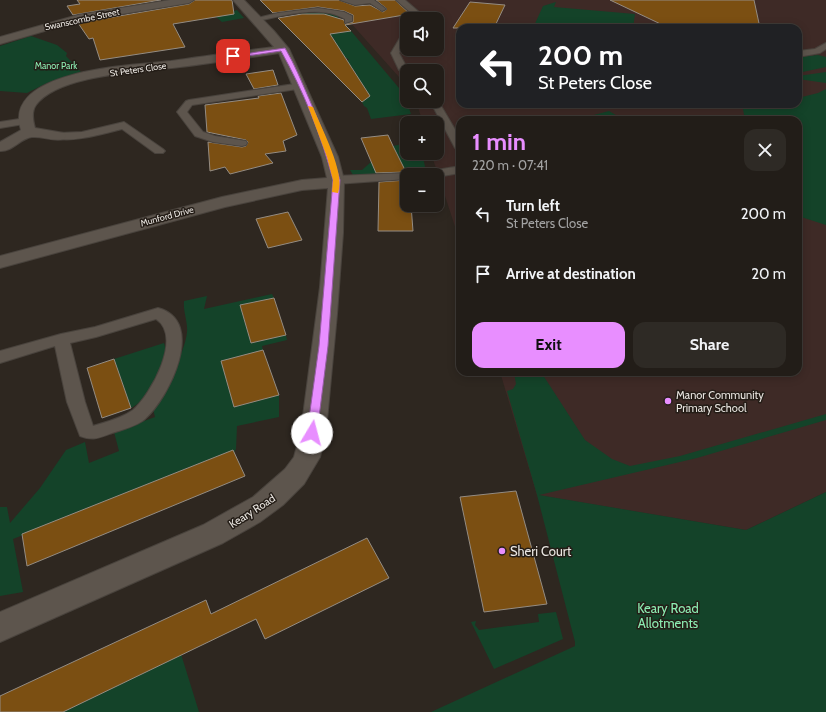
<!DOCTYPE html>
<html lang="en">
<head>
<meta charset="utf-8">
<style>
	body { margin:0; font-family:Cabin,sans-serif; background:#2e2a25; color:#f1f3f6; height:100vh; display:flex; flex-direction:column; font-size:15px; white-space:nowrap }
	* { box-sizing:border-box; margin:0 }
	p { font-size:13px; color:#a2a2a2 }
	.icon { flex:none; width:22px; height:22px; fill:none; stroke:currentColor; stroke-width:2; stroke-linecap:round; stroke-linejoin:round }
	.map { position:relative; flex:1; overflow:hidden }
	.sheet { position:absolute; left:456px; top:116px; width:346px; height:260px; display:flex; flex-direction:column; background:#221d18; border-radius:12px; box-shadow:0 2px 10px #0003,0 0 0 1px #3f3b37 }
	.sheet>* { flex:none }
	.guide { position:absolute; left:456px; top:24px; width:346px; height:84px; border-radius:12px; box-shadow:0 2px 10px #0003,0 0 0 1px #3f3b37; background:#202124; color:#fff; overflow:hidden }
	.controls { position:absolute; left:400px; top:12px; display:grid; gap:8px }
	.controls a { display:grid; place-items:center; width:44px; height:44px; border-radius:8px; background:#221d18; box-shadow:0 2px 10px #0003,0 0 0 1px #3f3b37; font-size:20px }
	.pin { position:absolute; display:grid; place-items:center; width:34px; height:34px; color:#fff; margin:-17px; border-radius:8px; box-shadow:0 2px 6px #0006 }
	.me { position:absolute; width:44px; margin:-22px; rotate:8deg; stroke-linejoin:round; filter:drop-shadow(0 0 3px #0008) }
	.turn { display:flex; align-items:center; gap:14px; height:84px; padding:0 16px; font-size:18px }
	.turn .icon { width:52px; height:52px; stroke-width:2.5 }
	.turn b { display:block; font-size:28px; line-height:34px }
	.round { display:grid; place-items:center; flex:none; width:42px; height:42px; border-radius:12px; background:#2e2a25 }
	.head { display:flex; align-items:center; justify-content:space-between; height:68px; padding:0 16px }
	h1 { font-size:24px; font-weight:800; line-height:30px; color:#e88eff }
	.button { display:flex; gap:8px; margin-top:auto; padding:8px 16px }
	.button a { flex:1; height:46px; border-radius:12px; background:#e88eff; color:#111; font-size:16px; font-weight:800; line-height:46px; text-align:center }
	.button a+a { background:#2e2a25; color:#f1f3f6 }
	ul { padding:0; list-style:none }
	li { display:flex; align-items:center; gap:12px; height:60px; padding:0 16px }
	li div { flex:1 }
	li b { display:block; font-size:15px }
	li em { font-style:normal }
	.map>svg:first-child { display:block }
</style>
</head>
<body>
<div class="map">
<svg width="826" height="712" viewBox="0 0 826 712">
	<rect width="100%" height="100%" fill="#2e2720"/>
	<!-- education -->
	<path fill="#3e2a26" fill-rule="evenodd" d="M404 0H826V492L746 530 537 495 500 372H798V120H460V242L431 153H437V123H423L416 101H437V71H407V86L349 21 416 15ZM407 19H437V49H407ZM460 28H798V104H460Z"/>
	<!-- green -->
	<path fill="#144329" d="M556 2 554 7 635 14 633 28H533L543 6Z
		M237 10 244 18 222 22 216 17Z
		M323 12 334 13 339 17 337 18 346 25 404 94 411 114 371 119 367 108 364 106 348 74 356 73 353 69 346 70 341 62 349 60 347 58H339L329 40 334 39 333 37 327 38 298 14Z
		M31 36 57 45 67 53 66 56 81 72 47 83 27 93 0 91V46Z
		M818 55 826 57V67L798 73V57Z
		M826 72V83L798 79V76Z
		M826 89V225L798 216V120H745L742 104 775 107 776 104H798V98L818 93Z
		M609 111 624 120H615L608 116 593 120 579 119Z
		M407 143V153H422L426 171 353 175 350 170H362L371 162 399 158 393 146Z
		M272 294 274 298 240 305 251 343 286 335 287 340 262 346 263 350 222 361 234 407 279 395V417L237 426 236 449 234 452 13 539 23 592 0 596V507H7L10 523 40 488 66 450 85 442 89 463 119 451 114 432 155 417 153 409C164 388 185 354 187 332 188 322 183 312 184 301L207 296 204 309Z
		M164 343C171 360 148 401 131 408L114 359Z
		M514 372H541L585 440 612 459 630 466 680 456 826 414V420L697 458 539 495 746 530 826 492V712H431L575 646V642L537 495 507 391 513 389 516 384Z
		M556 612 563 639 494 669 471 622 476 621 475 625 479 630 539 622 538 614Z
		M181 654 199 712H63Z"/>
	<!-- building -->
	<path fill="#7b4f12" stroke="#948c83" d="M77 0H161L73 15 67 6 80 4Z
		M195 0H232L234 14 173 24 185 47 100 60 93 38 89 39 78 23 189 4Z
		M260 0H339L355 6 370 5 383 12 387 9 376 0H395L410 14 345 25 351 31 330 34 370 96 362 102 278 18 302 14H324L344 20 345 24 353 22V15L344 11 318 7 273 13Z
		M610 0H754L760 28H669Z
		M470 2 505 5 494 28H453Z
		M273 70 278 85 254 89 246 74Z
		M281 93 297 135 283 141 286 151 265 154 273 163 230 174 225 167 210 171 208 142 242 147 246 146 248 142 246 140 207 132 205 105 259 98 258 96Z
		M388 135 393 146 406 172 376 173 361 138Z
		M407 180V205H411L413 231H378L379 182Z
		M288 212 302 240 268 248 256 219Z
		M274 298 286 335 251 343 240 305Z
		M263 350 279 395 234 407 221 361Z
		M114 359 131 408 102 418 87 368Z
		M233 450 245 476 27 566 22 534Z
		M516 491 547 604 484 612 460 497Z
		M367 538 389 578 265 639 256 619 63 712H0V696L206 600 211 614Z"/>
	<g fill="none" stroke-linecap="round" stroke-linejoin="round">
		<defs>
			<path id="service" d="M340 0H374L386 9 382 11 370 3 355 5Z
				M396 0H405L427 19H418Z
				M318 8 344 12 352 16V21L345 23V19C320 4 283 16 257 21L253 19 278 13Z
				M404 31H407V40L399 53 406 66 415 71H407V73L399 70 391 53Z
				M826 43V49L820 53 798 57V51L815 49Z
				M301 83 306 86 304 88 192 105 187 112 203 132 215 136 246 141 247 143 246 145 242 146 213 142 195 136 177 112 186 101 189 100Z
				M437 99 460 138V151L455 148 430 101H437Z
				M26 118 30 119 31 121 30 123 0 128V122Z
				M124 122 163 149 165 151 163 153H155L122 129C110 132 62 146 54 136L59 133 82 132Z
				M460 166V173L437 177V175H421C425 170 452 168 460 166Z
				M407 173 412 175H407V179L336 184 330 180 336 176Z
				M158 308C207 321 169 398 145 419 137 426 122 430 112 433 99 438 93 441 80 436L67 402 55 346 0 363V351L61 334 95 327ZM156 319C183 337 151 394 133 410 122 418 106 422 93 426L85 402 70 343 96 337Z"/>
			<path id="minor" d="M170 0H194L189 3 79 21 0 44V37L78 15Z
				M233 0H244L274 31 289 49 338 157 344 180 343 233 337 314 326 431 320 457 304 484 283 505 260 522 223 543 0 642V612L203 525 253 497 285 469 294 457 301 431 320 287 328 188 302 190 225 207 0 268V256L222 197 302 180 327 178 322 157 279 53C246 58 213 63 180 67 143 72 59 74 36 105 31 112 33 121 35 128L64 133 66 136 64 139C53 142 43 136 32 137 21 138 12 152 0 151V142L21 130C1 69 136 65 171 61 206 56 240 51 274 47Z"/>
		</defs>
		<!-- service casing -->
		<use href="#service" stroke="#49433d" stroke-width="2"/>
		<!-- minor casing -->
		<use href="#minor" stroke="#49433d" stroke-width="2"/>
		<!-- service -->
		<use href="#service" fill="#5d554d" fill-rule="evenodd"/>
		<!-- minor -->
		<use href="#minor" fill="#5d554d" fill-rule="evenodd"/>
	</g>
	<!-- route -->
	<path fill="#e88eff" stroke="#975ca6" d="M285 48C295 65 302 83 310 101 321 127 332 153 340 180L328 346 317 433 312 437 307 433 319 346 333 180C322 137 303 90 281 51L233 58 230 56Z"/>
	<!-- slow -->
	<path fill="#f59e0b" d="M308 106 313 107C321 128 346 173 338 193L332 192 333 180 327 157Z"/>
	<!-- markers -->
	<g fill="#e88eff" stroke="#241d17" stroke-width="1.5">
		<circle cx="668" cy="401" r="4"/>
		<circle cx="502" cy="551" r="4"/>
	</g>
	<g text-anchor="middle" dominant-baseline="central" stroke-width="3" stroke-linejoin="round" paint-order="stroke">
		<!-- far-street labels -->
		<g font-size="9" fill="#eae6e1" stroke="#241d17">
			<text transform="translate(82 19) rotate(-12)">Swanscombe Street</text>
			<text transform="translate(138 69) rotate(-8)">St Peters Close</text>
			<text transform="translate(167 216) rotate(-15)">Munford Drive</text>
		</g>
		<!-- far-park labels -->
		<g font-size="9" fill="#8cedb2" stroke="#241d17">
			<text x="56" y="65">Manor Park</text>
		</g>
		<!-- poi labels -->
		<g font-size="11" fill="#eae6e1" stroke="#241d17" text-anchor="start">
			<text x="676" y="395">Manor Community<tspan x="676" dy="13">Primary School</tspan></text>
		</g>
		<!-- street labels -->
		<g font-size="11" fill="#eae6e1" stroke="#241d17">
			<text transform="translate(252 511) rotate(-33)">Keary Road</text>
		</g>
		<!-- near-poi labels -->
		<g font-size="13" fill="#eae6e1" stroke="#241d17" text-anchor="start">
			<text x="510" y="551">Sheri Court</text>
		</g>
		<!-- near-park labels -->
		<g font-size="13" fill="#8cedb2" stroke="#241d17">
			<text x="668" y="608">Keary Road<tspan x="668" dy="15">Allotments</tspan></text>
		</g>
	</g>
</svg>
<div class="controls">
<a><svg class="icon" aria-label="sound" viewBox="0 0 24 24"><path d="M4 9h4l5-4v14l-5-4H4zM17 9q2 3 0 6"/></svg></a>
<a><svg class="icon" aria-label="search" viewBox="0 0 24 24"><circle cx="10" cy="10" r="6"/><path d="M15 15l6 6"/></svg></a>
<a>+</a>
<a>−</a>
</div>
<div class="pin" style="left:233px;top:56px;background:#d93025"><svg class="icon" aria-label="arrive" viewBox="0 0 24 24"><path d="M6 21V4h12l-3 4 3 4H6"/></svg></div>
<svg class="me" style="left:312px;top:433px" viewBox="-20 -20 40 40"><circle r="19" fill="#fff"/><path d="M0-13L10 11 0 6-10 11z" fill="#e88eff"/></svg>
<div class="guide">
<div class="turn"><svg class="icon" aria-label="left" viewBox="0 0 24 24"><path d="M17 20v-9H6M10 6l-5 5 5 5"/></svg><div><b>200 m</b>St Peters Close</div></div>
</div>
<section class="sheet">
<div class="head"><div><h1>1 min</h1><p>220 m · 07:41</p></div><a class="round"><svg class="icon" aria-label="close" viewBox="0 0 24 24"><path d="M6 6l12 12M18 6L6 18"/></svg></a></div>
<ul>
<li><svg class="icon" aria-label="left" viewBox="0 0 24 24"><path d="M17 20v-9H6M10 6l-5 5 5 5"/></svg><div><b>Turn left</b><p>St Peters Close</p></div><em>200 m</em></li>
<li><svg class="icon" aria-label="arrive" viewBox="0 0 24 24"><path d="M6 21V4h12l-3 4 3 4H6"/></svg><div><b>Arrive at destination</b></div><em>20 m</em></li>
</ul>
<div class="button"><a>Exit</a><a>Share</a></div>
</section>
</div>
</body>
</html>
